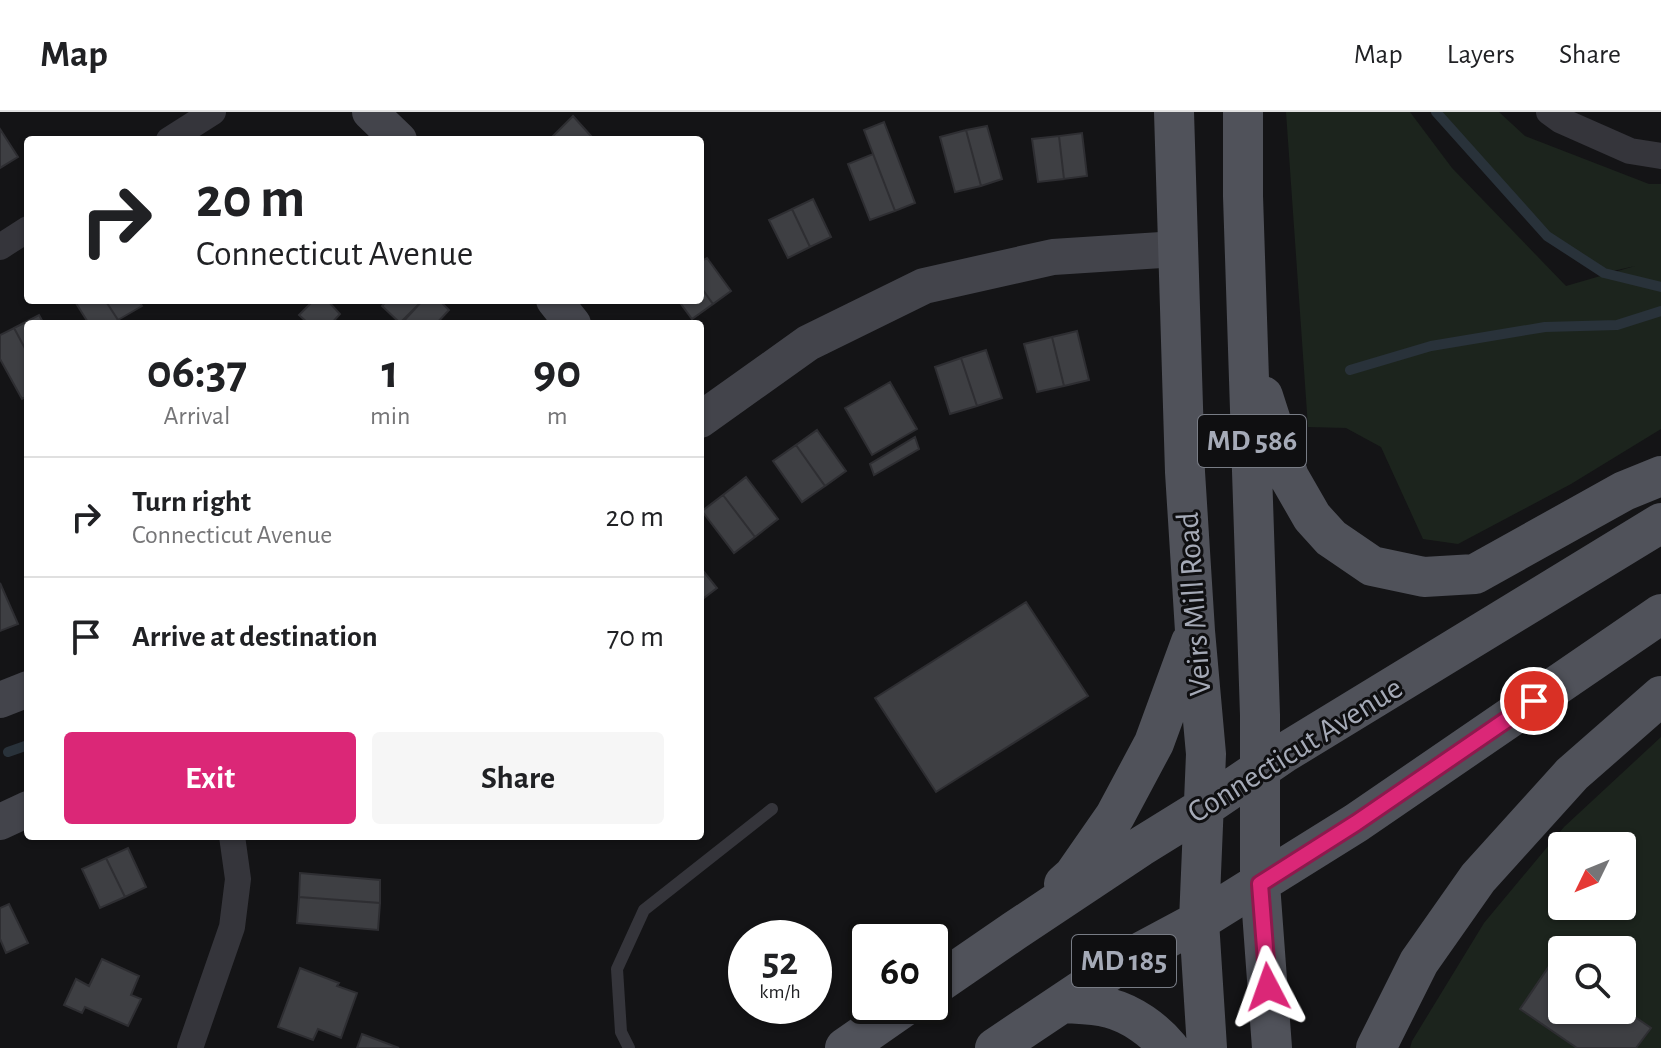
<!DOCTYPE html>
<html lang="en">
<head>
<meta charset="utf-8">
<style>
	body { margin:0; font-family:"Alegreya Sans",sans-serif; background:#f6f6f6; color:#202124; height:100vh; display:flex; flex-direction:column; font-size:30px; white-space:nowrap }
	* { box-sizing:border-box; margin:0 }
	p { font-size:26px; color:#757577 }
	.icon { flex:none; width:44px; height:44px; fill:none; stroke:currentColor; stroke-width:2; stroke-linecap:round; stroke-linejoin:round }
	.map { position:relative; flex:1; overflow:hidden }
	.sheet { position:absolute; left:24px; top:208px; width:680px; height:520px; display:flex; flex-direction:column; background:#fff; border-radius:8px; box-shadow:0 2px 6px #0004 }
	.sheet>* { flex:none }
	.top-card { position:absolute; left:24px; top:24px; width:680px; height:168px; border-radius:8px; box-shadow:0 2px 6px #0004; background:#fff; color:#202124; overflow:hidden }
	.needle { width:52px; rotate:227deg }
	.fabs { position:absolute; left:1548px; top:720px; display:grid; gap:16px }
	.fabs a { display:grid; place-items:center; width:88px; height:88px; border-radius:8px; background:#fff; box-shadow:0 2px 6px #0004; font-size:40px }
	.speed { position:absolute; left:728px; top:808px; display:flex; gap:16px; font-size:40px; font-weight:700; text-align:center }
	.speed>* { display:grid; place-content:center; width:104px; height:104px; border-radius:50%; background:#fff; box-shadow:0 2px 6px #0004; line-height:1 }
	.speed small { font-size:20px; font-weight:400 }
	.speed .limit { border:4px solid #111; border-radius:12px; background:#fff; color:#111 }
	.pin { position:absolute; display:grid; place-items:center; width:68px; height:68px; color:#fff; margin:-34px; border:4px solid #fff; border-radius:50%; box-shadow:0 2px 8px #0007 }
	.me { position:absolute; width:88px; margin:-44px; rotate:356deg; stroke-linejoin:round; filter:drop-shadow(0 0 6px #0008) }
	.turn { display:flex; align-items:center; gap:28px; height:168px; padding:0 40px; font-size:36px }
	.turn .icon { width:104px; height:104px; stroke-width:2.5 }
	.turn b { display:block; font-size:56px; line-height:68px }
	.eta { display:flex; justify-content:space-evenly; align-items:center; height:136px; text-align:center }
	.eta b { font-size:48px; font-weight:700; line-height:56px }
	.cta { display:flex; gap:16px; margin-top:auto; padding:16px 40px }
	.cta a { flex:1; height:92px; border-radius:8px; background:#db2777; color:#fff; font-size:32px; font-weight:700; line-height:92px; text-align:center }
	.cta a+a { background:#f6f6f6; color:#202124 }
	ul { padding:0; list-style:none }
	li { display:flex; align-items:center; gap:24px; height:120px; padding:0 40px; border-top:2px solid #e0e0e0 }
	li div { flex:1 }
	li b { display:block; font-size:30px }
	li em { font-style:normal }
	header { display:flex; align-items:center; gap:48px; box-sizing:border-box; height:112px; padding:0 40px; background:#fff; border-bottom:2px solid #e0e0e0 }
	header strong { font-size:38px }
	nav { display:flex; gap:44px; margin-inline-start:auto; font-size:28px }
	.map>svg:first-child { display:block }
</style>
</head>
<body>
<header>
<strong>Map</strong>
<nav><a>Map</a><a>Layers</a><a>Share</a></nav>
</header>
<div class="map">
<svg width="1661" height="936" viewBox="0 0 1661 936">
	<rect width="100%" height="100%" fill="#141416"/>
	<!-- green -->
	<path fill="#1c241d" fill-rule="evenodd" d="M1286 0H1410L1452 56 1566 174 1635 154 1604 161 1547 124 1436 0H1499L1525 24 1649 72H1661V317L1571 372 1458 432 1423 427 1381 335 1346 316 1308 315Z
		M1661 625V936H1410L1412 929 1484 811 1564 715ZM1562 734H1622V794H1562ZM1562 838H1622V898H1562Z"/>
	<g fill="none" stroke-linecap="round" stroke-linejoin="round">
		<!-- stream -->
		<path stroke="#29323a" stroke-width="10" d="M1436 0 1547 124 1604 161 1661 175
			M1350 258 1431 234 1545 215 1617 213 1661 199
			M8 640 28 633"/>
	</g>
	<!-- building -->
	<path fill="#3e3f43" stroke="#2e2e32" stroke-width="2" d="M573 4 591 24 586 28H549Z
		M884 10 915 91 895 99 864 18Z
		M987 14 1002 67 981 74 966 18Z
		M0 17 18 45 0 56Z
		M966 18 981 74 955 80 940 25Z
		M1082 21 1087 64 1064 67 1059 24Z
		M1059 24 1064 67 1038 70 1032 27Z
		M873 42 895 99 870 108 848 52Z
		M813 87 831 125 810 135 792 97Z
		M792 97 810 135 788 146 769 108Z
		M707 146 731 179 713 192 700 174V150Z
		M700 174 713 192 692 207 678 188H700Z
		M74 188H105L118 208 111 212H89Z
		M105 188H138L142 194 118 208Z
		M314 188H327L340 202 331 212H309L299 203Z
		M388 188H423L400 211 382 194Z
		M423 188H439L449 198 436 212H401Z
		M39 203 44 212H28V242L14 216Z
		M14 216 28 242V284L22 287 0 247V223Z
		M1077 219 1089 268 1064 274 1052 225Z
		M1052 225 1064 274 1037 280 1024 232Z
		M986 238 1002 286 977 294 961 246Z
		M961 246 977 294 950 302 935 255Z
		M890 270 917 317 872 343 845 296Z
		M817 318 846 359 825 374 796 333Z
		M915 325 919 337 874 363 870 352Z
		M796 333 825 374 802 390 773 349Z
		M746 365 778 407 755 425 723 383Z
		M723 383 755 425 734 441 702 399Z
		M700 455 717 476 700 489Z
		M0 471 18 512 0 519Z
		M1026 490 1088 584 936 680 875 586Z
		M128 736 146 775 125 785 106 746Z
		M106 746 125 785 100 796 82 757Z
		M300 761 380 768V791L299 785Z
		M299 785 380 791 378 818 297 811Z
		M9 792 28 831 6 841 0 827V796Z
		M102 847 139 864 131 883 141 887 128 914 85 895 82 901 64 893 76 867 89 874Z
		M1554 847 1562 853V898H1622V896L1651 916 1636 936H1577L1520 897Z
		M300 856 339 871 337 874 357 881 341 926 318 917 313 928 278 915Z
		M362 922 399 936H357Z"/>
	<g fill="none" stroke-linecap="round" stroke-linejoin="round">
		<!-- lane -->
		<path stroke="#35353b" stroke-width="12" d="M629 936 621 920 617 857 644 798 772 697"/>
		<!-- street -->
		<path stroke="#35353b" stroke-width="26" d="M1549 0 1560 8 1630 39 1661 44
			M169 28 213 0
			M0 135 28 117
			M190 936 232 815 238 767 232 724"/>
		<!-- secondary -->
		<path stroke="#43444b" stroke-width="36" d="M370 0 399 28
			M554 188 573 212
			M700 308 808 231 924 174 1053 145 1177 137
			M0 588 28 577
			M0 710 28 697"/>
		<!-- primary -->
		<path stroke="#50525a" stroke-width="40" d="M1174 0 1185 360 1195 519 1206 642 1199 809 1207 936
			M1243 0V84L1260 603V772L1272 936
			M1263 284 1289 365 1312 405 1331 426 1372 454 1424 465 1475 462 1624 379 1661 364
			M1064 772 1074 763 1115 704 1154 631 1191 530
			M934 874 1014 819 1140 735 1203 696 1284 641 1661 411
			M1063 891C1077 892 1095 892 1109 896 1132 902 1154 918 1169 936
			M845 936 905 894
			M995 936 1128 847 1199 809 1356 711 1661 502
			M1376 936 1419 850 1478 766 1572 662 1661 584"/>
	</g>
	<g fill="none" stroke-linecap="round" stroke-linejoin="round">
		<defs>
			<path id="route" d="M1268 875 1260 772 1356 711 1534 589"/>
		</defs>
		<!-- route casing -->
		<use href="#route" stroke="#8e194d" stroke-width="20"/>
		<!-- route -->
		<use href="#route" stroke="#db2777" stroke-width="14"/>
	</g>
	<g text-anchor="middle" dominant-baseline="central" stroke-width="6" stroke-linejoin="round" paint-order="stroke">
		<!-- shield labels -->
		<g fill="#0f0f11" stroke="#787c85" stroke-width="2">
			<rect x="1198" y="303" width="108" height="52" rx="6"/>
			<rect x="1072" y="823" width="104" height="52" rx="6"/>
		</g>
		<g font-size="30" font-weight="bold" fill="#a5aab7">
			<text x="1252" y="329">MD 586</text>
			<text x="1124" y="849">MD 185</text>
		</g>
		<!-- street labels -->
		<g font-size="32" fill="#a5aab7" stroke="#0f0f11">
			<text transform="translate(1194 492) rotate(-94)">Veirs Mill Road</text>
			<text transform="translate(1295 638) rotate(-32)">Connecticut Avenue</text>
		</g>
	</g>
</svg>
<div class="fabs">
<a><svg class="needle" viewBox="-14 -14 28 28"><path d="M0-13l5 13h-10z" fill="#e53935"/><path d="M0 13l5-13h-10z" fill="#757577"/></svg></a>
<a><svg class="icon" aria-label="search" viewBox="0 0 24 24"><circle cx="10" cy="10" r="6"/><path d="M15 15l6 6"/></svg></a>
</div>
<div class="speed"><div>52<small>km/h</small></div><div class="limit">60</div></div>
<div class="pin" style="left:1534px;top:589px;background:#d93025"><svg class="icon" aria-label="arrive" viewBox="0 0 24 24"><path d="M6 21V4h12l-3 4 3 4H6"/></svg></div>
<svg class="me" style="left:1268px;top:875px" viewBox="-20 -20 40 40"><path d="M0-17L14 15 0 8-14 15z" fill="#db2777" stroke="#fff" stroke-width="4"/></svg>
<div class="top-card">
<div class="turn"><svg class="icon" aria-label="right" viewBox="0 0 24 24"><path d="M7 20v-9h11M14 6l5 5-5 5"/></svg><div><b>20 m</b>Connecticut Avenue</div></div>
</div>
<section class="sheet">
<div class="eta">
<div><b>06:37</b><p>Arrival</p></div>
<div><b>1</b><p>min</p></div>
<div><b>90</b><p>m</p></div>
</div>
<ul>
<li><svg class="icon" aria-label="right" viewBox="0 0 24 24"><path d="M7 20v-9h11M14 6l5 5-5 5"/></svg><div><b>Turn right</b><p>Connecticut Avenue</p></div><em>20 m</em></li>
<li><svg class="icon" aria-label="arrive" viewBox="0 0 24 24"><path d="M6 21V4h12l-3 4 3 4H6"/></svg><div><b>Arrive at destination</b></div><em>70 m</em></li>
</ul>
<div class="cta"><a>Exit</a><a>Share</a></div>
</section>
</div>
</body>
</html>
